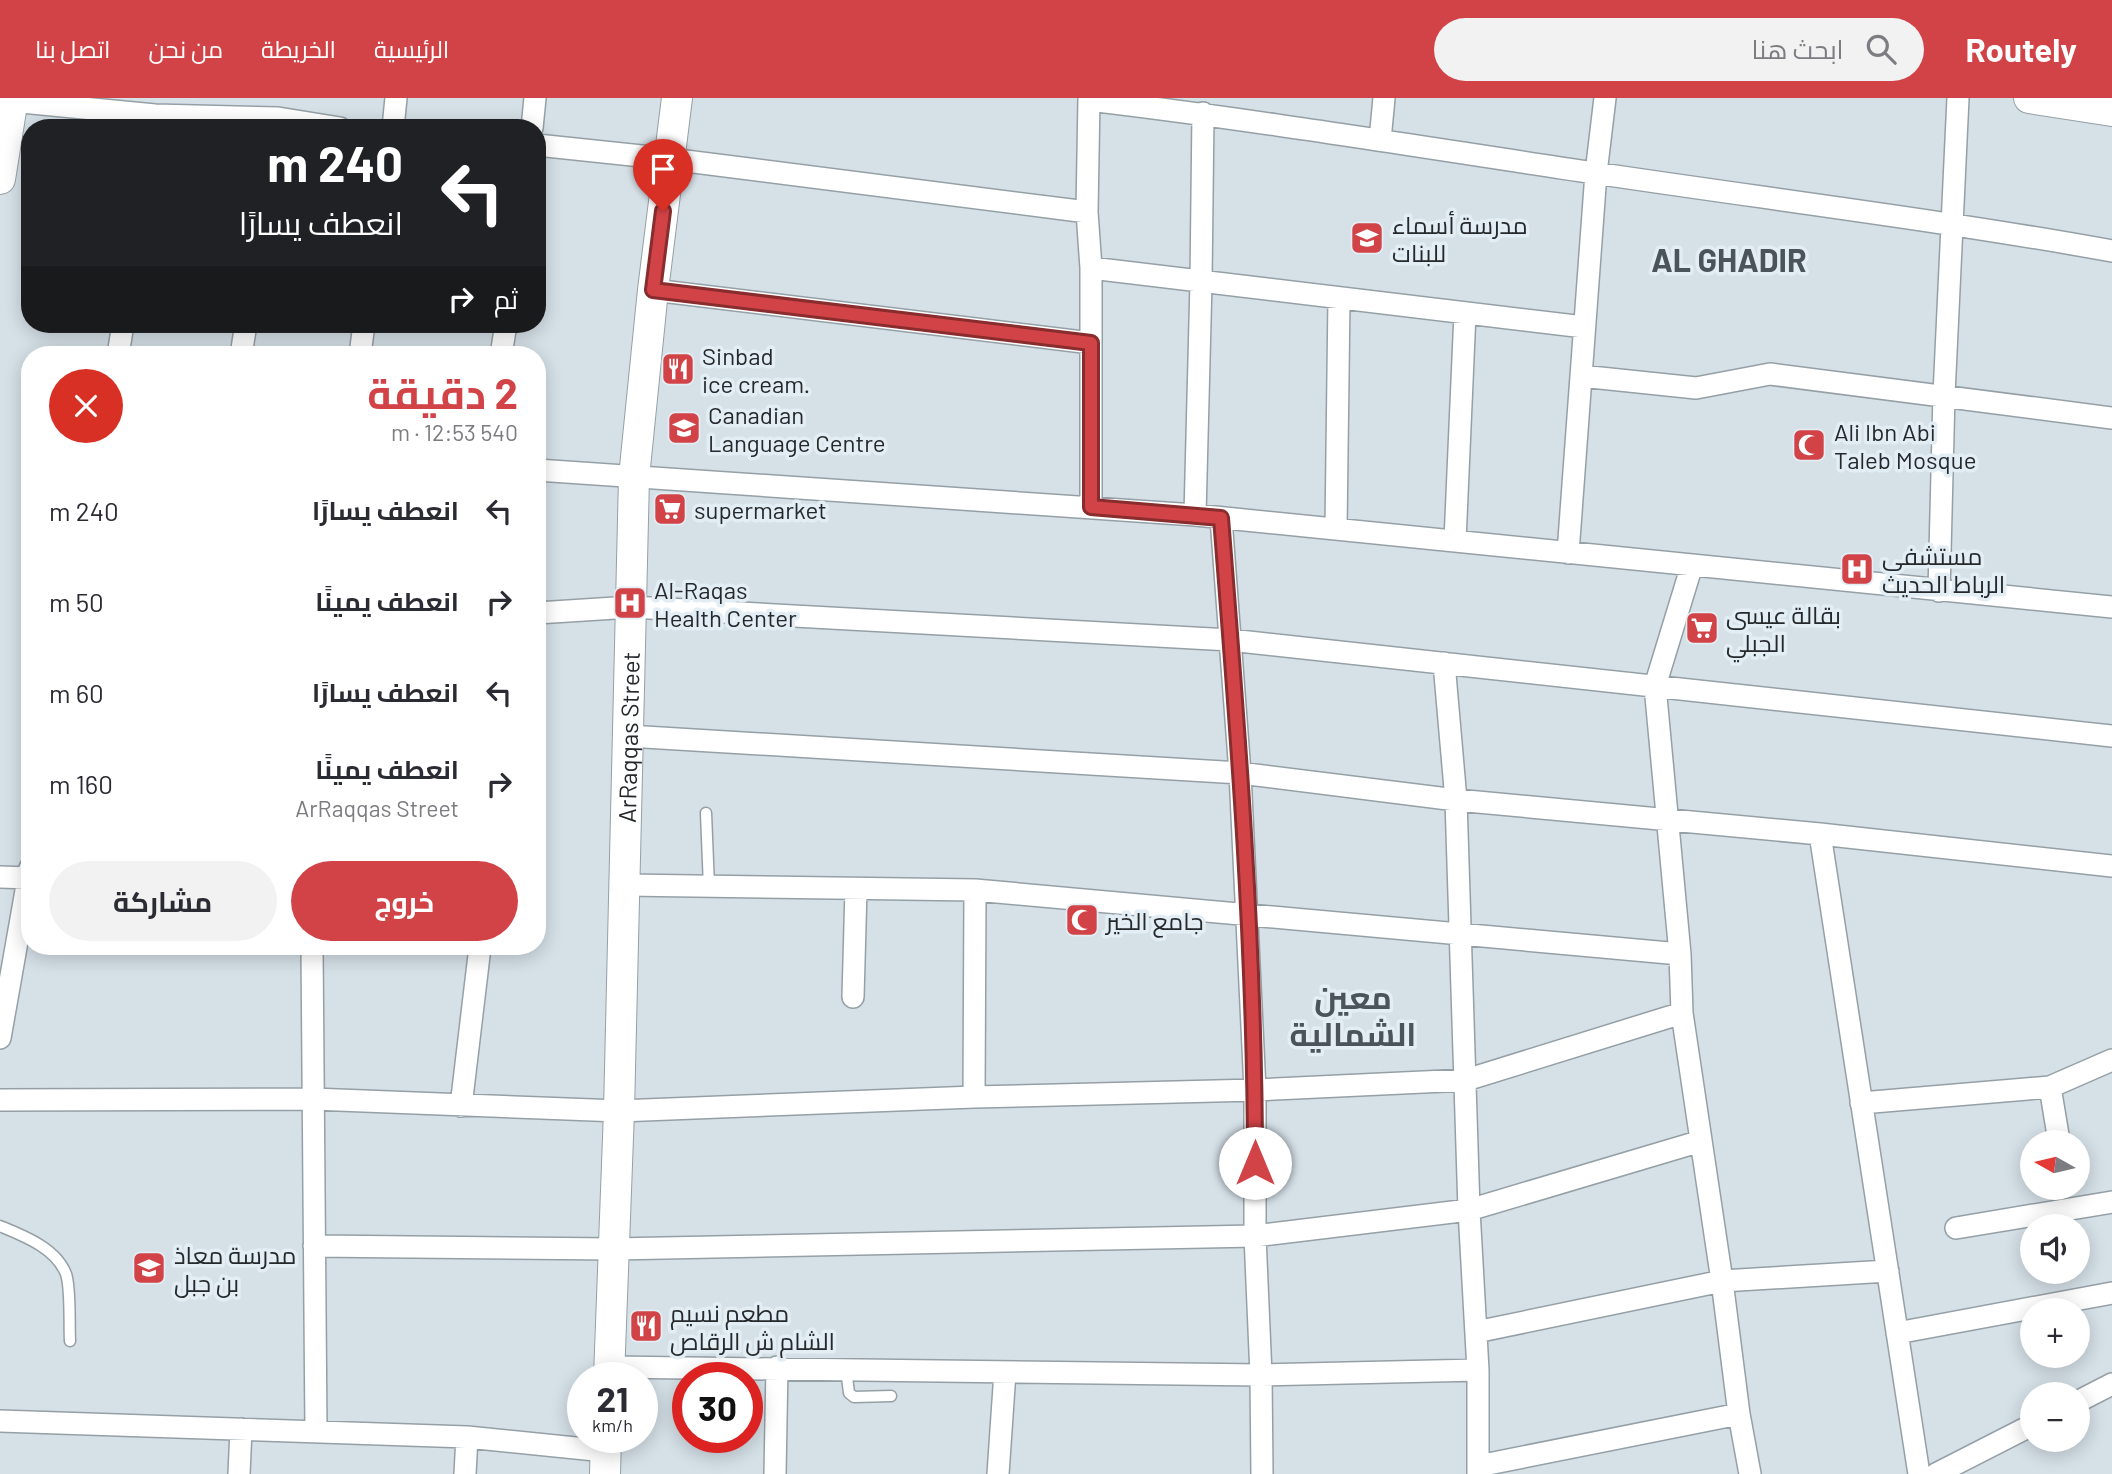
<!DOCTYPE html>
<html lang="ar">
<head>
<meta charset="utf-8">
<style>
	body { margin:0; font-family:Barlow,Cairo,sans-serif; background:#f2f2f3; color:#2b2b33; direction:rtl; height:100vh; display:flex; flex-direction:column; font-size:26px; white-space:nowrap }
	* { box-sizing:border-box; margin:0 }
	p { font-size:23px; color:#7c7c81 }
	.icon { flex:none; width:38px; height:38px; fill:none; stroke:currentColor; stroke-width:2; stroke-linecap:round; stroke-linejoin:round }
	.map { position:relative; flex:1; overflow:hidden; direction:ltr }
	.side { position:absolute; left:21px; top:248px; width:525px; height:609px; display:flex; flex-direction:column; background:#fff; border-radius:28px; box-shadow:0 4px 18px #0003; direction:rtl }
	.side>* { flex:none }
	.hud { position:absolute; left:21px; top:21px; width:525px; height:214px; border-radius:28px; box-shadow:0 4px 18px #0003; direction:rtl; background:#202124; color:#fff; overflow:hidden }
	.needle { width:46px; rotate:278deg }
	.tools { position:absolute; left:2020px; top:1032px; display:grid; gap:14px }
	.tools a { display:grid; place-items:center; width:70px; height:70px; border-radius:50%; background:#fff; box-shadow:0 4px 18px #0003; font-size:35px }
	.speed { position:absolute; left:567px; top:1264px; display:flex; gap:14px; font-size:35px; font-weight:700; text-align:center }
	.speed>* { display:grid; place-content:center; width:91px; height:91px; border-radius:50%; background:#fff; box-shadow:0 4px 18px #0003; line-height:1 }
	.speed small { font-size:18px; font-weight:400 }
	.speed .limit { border:10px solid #d22; background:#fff; color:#111 }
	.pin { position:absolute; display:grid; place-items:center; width:60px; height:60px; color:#fff; margin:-72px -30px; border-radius:50% 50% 50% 0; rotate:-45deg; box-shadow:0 0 7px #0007 }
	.pin .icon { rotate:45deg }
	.me { position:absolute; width:77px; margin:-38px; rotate:0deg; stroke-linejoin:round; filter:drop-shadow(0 0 5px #0008) }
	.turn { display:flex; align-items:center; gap:24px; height:147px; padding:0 28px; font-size:32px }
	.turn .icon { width:91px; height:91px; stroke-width:2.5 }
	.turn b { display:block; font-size:49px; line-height:60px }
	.then { display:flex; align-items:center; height:66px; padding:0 28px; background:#0003; gap:14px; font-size:26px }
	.round { display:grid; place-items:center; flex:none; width:74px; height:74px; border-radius:37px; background:#f2f2f3 }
	.head { display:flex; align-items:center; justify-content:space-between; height:119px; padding:0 28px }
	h1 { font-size:42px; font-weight:700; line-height:52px; color:#d24347 }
	.cta { display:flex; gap:14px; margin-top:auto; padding:14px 28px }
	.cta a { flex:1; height:80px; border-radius:42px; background:#d24347; color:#fff; font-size:28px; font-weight:700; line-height:80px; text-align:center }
	.cta a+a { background:#f2f2f3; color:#2b2b33 }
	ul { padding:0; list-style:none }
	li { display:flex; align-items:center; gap:21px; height:91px; padding:0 28px }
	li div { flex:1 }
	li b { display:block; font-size:26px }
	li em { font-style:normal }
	header { display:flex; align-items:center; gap:42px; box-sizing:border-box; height:98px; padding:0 35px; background:#d24347; color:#fff }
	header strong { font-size:33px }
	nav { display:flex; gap:38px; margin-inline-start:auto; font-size:24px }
	.search { width:490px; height:63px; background:#f2f2f3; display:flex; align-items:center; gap:18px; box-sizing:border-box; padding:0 24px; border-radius:38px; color:#7c7c81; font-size:26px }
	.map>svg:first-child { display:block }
</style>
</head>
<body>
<header>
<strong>Routely</strong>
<div class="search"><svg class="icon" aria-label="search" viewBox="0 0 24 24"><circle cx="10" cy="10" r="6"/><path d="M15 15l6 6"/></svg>ابحث هنا</div>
<nav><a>الرئيسية</a><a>الخريطة</a><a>من نحن</a><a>اتصل بنا</a></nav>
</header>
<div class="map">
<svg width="2112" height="1376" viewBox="0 0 2112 1376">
	<rect width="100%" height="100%" fill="#d5e0e7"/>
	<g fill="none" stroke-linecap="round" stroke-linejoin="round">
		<defs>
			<path id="lane" d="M706 715 709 789
				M0 1128C24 1138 56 1150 66 1176 71 1190 69 1227 70 1243
				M846 1271 849 1295 854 1299 891 1298"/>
			<path id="street" d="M1089 0 1087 114 1091 170V409
				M0 2 155 17 278 20 340 30
				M1089 2C1258 22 1427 50 1595 75 1768 101 1941 122 2112 153
				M393 30 396 0
				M532 30 535 0
				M1380 42 1384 0
				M537 47 670 61 1087 114
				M1091 170 1584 229
				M653 192 1091 245
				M118 257 123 226
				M241 257 246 226
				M360 257 364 226
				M501 257 506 226
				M1581 278 1696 290 1770 276 2112 320
				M537 372 1195 417 2112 509
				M1195 417 1201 184 1203 15
				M1221 420 1240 675 1255 992V1138L1261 1277 1262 1376
				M1336 431 1339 200
				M1455 443 1465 215
				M1568 455 1596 75 1605 0
				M1692 467 1655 588 1680 856 1682 915 1722 1183 1739 1316 1750 1376
				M1939 493 1944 297 1958 0
				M537 515 631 509 1230 542 2112 638
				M1444 565 1456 702 1469 1112 1478 1272V1376
				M628 638 1240 675 1456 702 1820 736 2112 768
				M1820 736 1919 1376
				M0 779 30 780
				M625 787 975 792 1680 856
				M312 849 316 1334
				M853 899 856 791
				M0 940 30 770
				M974 999 975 792
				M0 1002 313 1001 619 1013 974 999 1255 992 1466 982 1682 915
				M1861 1005 2050 989
				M461 1008 480 849
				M2059 1043 2050 989 2112 962
				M1956 1130 2112 1104
				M314 1148 614 1151 1255 1138 1469 1112 1701 1043
				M1476 1234 1722 1183 1888 1173
				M1897 1235 2112 1195
				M610 1269 1261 1277 1478 1272
				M2077 1304 2112 1286
				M0 1323 467 1339 605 1353
				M1478 1368 1739 1316
				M239 1376 241 1331
				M465 1376 467 1339
				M775 1376 777 1269
				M998 1376 1005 1274
				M1936 1376 2032 1327"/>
			<g id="secondary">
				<path d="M2029 0 2112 13"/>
				<path d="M0 81 13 0"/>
				<path id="s1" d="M609 1279 619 1013 634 379 653 192 677 0"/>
				<path d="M605 1376 606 1339"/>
			</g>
		</defs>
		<!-- lane casing -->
		<use href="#lane" stroke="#95a0a6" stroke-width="13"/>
		<!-- street casing -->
		<use href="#street" stroke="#95a0a6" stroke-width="24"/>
		<!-- secondary casing -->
		<use href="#secondary" stroke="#95a0a6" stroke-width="32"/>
		<!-- lane -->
		<use href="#lane" stroke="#fff" stroke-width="10"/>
		<!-- street -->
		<use href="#street" stroke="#fff" stroke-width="21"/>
		<!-- secondary -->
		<use href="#secondary" stroke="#fff" stroke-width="30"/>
	</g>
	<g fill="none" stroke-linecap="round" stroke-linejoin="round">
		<defs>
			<path id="route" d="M663 113 653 192 1091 245V409L1221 420C1238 634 1255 850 1255 1065"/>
		</defs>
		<!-- route casing -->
		<use href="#route" stroke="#882c2e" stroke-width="18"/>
		<!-- route -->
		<use href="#route" stroke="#d24347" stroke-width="12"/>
	</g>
	<!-- icons -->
	<defs>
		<symbol id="school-square" viewBox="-11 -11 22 22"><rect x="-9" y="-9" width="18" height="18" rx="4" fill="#d24347" stroke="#e2edf4"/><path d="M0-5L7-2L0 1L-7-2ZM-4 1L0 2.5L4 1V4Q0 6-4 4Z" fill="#fff"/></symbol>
		<symbol id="restaurant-square" viewBox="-11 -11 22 22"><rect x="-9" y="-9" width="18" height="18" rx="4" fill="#d24347" stroke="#e2edf4"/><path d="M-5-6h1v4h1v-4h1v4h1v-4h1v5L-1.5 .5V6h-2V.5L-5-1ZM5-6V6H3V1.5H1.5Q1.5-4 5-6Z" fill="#fff"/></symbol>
		<symbol id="university-square" viewBox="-11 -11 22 22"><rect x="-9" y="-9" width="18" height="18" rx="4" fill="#d24347" stroke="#e2edf4"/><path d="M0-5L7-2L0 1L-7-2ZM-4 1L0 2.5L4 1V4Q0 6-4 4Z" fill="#fff"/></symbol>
		<symbol id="mosque-square" viewBox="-11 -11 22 22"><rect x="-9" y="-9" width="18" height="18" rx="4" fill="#d24347" stroke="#e2edf4"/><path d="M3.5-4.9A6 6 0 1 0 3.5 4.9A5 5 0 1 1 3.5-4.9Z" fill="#fff"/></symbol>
		<symbol id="supermarket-square" viewBox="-11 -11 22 22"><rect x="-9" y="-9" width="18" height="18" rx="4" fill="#d24347" stroke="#e2edf4"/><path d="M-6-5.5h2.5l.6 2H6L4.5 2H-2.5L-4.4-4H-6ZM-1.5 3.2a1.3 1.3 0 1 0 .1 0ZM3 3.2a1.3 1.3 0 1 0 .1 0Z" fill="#fff"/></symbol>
		<symbol id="hospital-square" viewBox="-11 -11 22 22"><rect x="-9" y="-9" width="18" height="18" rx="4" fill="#d24347" stroke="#e2edf4"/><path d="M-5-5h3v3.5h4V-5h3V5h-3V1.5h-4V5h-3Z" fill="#fff"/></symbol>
	</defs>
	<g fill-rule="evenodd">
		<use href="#school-square" x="1348" y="121" width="38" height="38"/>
		<use href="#restaurant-square" x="659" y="252" width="38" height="38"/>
		<use href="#university-square" x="665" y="311" width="38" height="38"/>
		<use href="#mosque-square" x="1790" y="328" width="38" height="38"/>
		<use href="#supermarket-square" x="651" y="392" width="38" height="38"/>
		<use href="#hospital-square" x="1838" y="452" width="38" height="38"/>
		<use href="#hospital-square" x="611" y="486" width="38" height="38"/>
		<use href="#supermarket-square" x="1683" y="511" width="38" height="38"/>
		<use href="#mosque-square" x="1063" y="803" width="38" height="38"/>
		<use href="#school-square" x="130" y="1151" width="38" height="38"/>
		<use href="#restaurant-square" x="627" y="1209" width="38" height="38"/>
	</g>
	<g text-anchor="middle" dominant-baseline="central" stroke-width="7" stroke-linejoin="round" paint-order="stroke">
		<!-- poi labels -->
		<g font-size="24" fill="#25292b" stroke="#e2edf4" text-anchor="start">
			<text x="1392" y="126">مدرسة أسماء<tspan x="1392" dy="28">للبنات</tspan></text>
			<text x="702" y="257">Sinbad<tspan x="702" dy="28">ice cream.</tspan></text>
			<text x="708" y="316">Canadian<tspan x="708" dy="28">Language Centre</tspan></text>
			<text x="1834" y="333">Ali Ibn Abi<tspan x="1834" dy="28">Taleb Mosque</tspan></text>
			<text x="694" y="411">supermarket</text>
			<text x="1882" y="457">مستشفى<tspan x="1882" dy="28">الرباط الحديث</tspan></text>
			<text x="654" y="491">Al-Raqas<tspan x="654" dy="28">Health Center</tspan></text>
			<text x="1726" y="516">بقالة عيسى<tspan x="1726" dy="28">الجبلي</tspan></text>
			<text x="1106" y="822">جامع الخير</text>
			<text x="174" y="1156">مدرسة معاذ<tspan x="174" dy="28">بن جبل</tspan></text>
			<text x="670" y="1214">مطعم نسيم<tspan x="670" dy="28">الشام ش الرقاص</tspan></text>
		</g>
		<!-- street labels -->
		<g font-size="24" fill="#25292b" stroke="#e2edf4">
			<text stroke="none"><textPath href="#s1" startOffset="640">ArRaqqas Street</textPath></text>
		</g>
		<!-- district labels -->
		<g font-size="32" font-weight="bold" fill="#4a5459" stroke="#e2edf4">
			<text x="1729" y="161">AL GHADIR</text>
			<text x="1353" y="898">معين<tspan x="1353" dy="37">الشمالية</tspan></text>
		</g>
	</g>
</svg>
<div class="tools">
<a><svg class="needle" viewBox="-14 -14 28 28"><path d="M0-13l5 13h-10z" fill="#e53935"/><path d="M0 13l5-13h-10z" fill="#7c7c81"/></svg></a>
<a><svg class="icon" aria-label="sound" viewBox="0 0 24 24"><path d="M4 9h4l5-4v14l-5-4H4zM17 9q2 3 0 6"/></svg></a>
<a>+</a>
<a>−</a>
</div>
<div class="speed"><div>21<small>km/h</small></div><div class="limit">30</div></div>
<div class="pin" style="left:663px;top:113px;background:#d93025"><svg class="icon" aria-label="arrive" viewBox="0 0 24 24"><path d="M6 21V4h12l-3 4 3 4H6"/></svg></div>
<svg class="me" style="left:1255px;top:1065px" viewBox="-20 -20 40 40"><circle r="19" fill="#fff"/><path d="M0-13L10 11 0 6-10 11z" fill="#d24347"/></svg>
<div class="hud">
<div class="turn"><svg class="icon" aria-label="left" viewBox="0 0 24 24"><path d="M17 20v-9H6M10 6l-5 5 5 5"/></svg><div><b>240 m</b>انعطف يسارًا</div></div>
<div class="then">ثم<svg class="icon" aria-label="right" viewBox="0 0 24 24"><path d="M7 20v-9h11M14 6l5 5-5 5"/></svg></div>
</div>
<section class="side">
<div class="head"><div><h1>2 دقيقة</h1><p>540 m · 12:53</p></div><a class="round" style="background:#d93025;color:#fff"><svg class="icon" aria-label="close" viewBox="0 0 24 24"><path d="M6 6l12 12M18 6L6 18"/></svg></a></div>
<ul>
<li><svg class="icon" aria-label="left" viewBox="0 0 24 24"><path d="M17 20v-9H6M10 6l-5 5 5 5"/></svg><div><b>انعطف يسارًا</b></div><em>240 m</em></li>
<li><svg class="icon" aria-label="right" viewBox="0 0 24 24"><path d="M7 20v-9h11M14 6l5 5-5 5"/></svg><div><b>انعطف يمينًا</b></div><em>50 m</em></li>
<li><svg class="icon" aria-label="left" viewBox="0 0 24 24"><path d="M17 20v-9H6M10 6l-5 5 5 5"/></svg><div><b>انعطف يسارًا</b></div><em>60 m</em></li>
<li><svg class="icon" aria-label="right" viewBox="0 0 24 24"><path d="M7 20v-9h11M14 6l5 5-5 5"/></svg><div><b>انعطف يمينًا</b><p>ArRaqqas Street</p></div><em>160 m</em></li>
</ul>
<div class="cta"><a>خروج</a><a>مشاركة</a></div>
</section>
</div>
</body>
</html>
